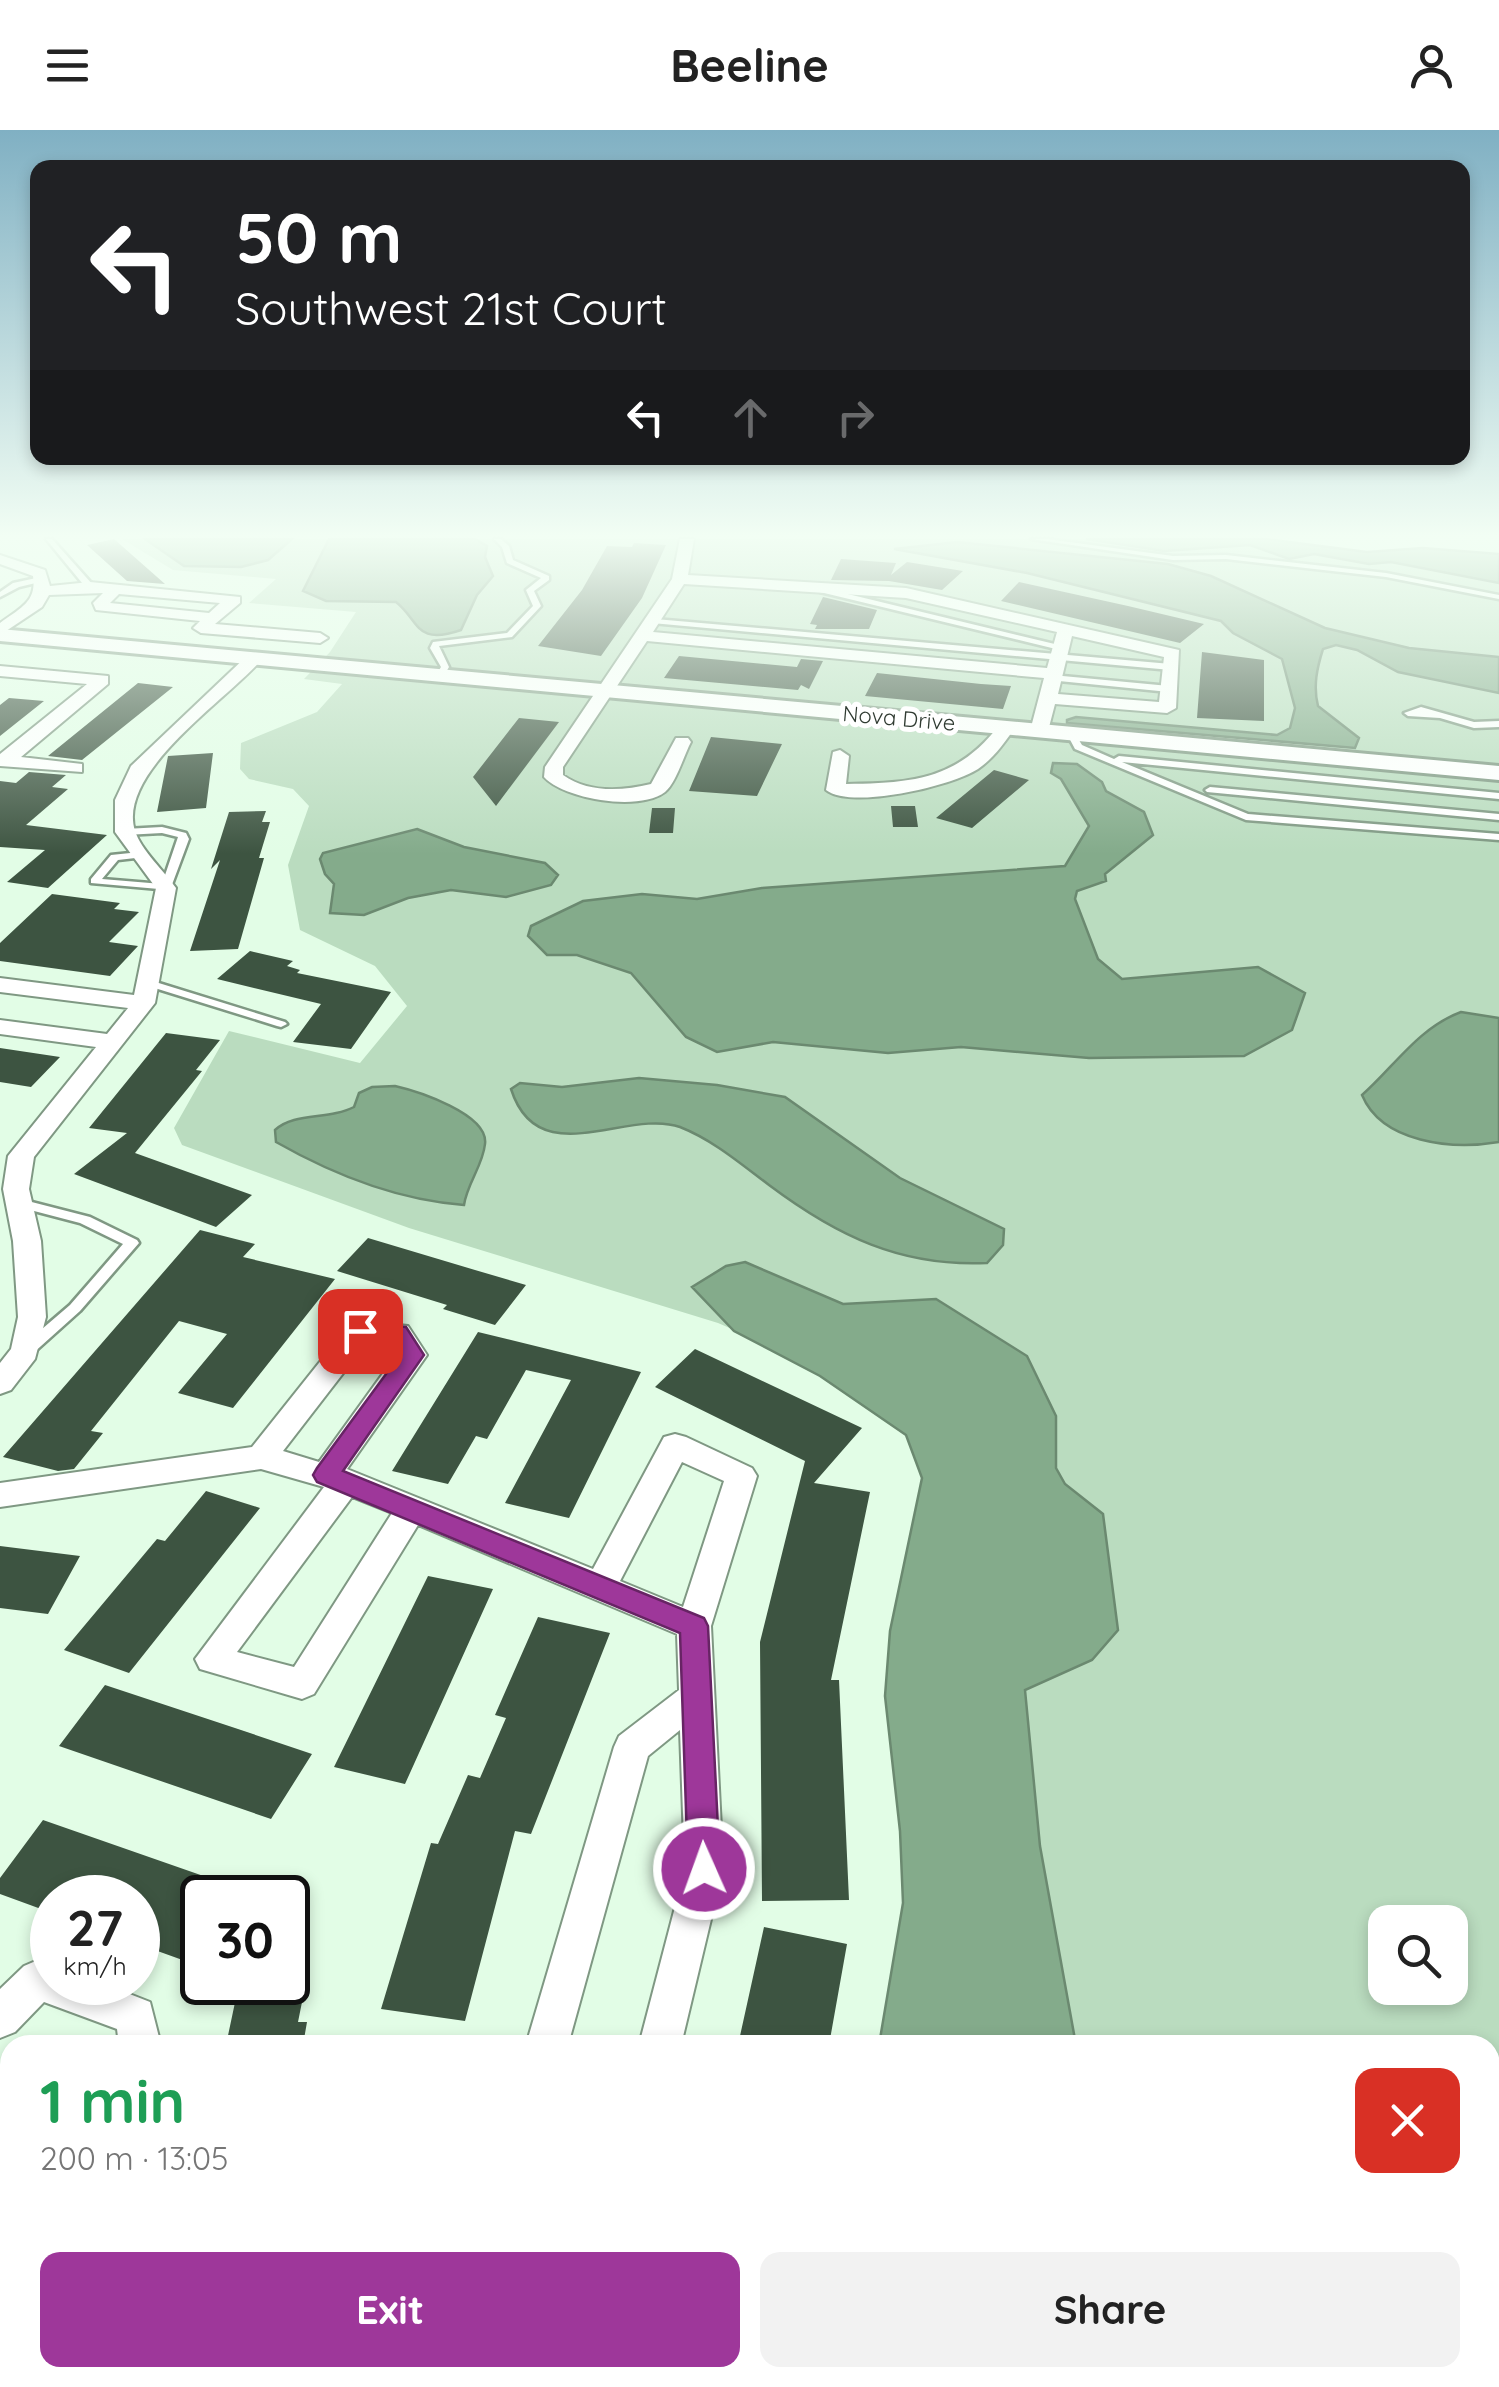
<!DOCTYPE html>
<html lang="en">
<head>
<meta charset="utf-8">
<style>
	body { margin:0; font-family:Quicksand,sans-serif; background:#f2f2f2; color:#222; height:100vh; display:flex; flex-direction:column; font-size:38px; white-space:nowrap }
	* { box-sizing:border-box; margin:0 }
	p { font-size:32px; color:#767676 }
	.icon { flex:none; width:55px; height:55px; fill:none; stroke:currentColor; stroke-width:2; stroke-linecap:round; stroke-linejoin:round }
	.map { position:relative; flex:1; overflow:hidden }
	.drawer { position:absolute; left:0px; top:1905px; width:1500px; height:352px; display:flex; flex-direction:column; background:#fff; border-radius:30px 30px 0 0; box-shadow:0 5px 15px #0003 }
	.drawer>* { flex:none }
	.top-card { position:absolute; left:30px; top:30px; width:1440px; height:305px; border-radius:20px; box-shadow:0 5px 15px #0003; background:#202124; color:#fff; overflow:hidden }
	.tools { position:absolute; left:1368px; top:1775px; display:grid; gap:20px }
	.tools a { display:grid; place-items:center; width:100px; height:100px; border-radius:20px; background:#fff; box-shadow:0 5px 15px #0003; font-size:50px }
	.speed { position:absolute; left:30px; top:1745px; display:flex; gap:20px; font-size:50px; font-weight:700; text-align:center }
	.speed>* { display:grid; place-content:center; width:130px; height:130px; border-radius:50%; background:#fff; box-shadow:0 5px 15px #0003; line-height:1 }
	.speed small { font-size:25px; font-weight:400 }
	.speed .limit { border:5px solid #111; border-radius:15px; background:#fff; color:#111 }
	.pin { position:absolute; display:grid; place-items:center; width:85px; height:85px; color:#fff; margin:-42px; border-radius:20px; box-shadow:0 5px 15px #0006 }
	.me { position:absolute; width:110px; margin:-55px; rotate:358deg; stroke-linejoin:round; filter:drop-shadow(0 0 8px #0008) }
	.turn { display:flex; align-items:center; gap:35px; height:210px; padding:0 40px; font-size:45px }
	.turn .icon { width:130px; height:130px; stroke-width:2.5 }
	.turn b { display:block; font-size:70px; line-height:85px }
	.lanes { display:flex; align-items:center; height:95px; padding:0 40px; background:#0003; justify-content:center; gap:50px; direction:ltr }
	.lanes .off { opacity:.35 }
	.round { display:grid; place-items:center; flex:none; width:105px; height:105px; border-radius:20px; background:#f2f2f2 }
	.summary { display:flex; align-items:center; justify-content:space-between; height:170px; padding:0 40px }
	h1 { font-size:60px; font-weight:700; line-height:75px; color:#1e9e55 }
	.button { display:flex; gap:20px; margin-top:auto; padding:20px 40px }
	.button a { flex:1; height:115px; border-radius:20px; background:#9e379a; color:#fff; font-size:40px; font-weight:700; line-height:115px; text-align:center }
	.button a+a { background:#f2f2f2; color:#222 }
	header { display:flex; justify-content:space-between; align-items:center; height:130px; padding:0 40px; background:#fff; font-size:45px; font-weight:700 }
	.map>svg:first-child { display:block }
</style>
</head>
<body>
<header><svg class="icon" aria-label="menu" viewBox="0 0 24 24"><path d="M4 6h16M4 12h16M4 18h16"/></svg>Beeline<svg class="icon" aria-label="person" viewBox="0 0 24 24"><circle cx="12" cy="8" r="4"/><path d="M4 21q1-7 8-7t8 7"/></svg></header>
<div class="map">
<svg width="1499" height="2257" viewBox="0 0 1499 2257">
	<rect width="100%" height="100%" fill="#e2fde6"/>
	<!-- green -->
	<path fill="#badcbf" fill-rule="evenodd" d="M122 409H1267L1367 422 1423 418 1499 424V2257H950V2248H1490V1915H961L963 1267 897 1270 718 1193 409 1098 182 1015 174 998 229 901 360 933 407 876 375 836 300 800 288 735 309 676 293 659 249 649 240 639 241 613 317 582 342 554 304 549 330 522 356 482 249 473 276 449 173 440ZM1385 1792H1450V1858H1385Z"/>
	<!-- water -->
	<path fill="#84ab8b" stroke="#6b8970" stroke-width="2.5" d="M145 409H292L268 430 241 437 184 436Z
		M329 409H475L487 416 485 427 493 446 477 465 461 500C415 516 420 491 396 472L326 471 303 461Z
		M1086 409H1267L1367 422 1423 418 1499 424V453L1391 432 1369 434 1314 424 1289 429 1250 415 1164 421Z
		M957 412 1168 434 1211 446 1325 498 1409 518 1499 527V563L1398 542 1357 520 1336 515 1323 519C1317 538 1313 556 1318 576L1359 608 1355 618 1067 593V590L1076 587 1277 605 1290 598 1295 578 1282 529 1233 503 1221 491 1027 443 894 419Z
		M1053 633 1077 634 1102 652 1106 661 1144 682 1153 705 1105 744 1106 751 1077 761 1075 769 1098 829 1122 849 1258 837 1305 863 1292 900 1244 926 1089 928 961 917 888 923 773 912 717 922 686 907 631 843 577 825H547L528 806 531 796 583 771 642 764 697 769 762 758 1065 736 1089 696 1061 649 1051 643Z
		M417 699 464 717 545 733 558 745 551 755 506 767 451 760 408 768 364 785 330 783 334 754 325 744 320 729 323 723Z
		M1461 882 1499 888V1012C1452 1020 1382 1013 1362 965 1394 937 1418 898 1461 882Z
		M639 948 717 955 785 967 900 1048 1004 1099 1003 1115 987 1133C901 1137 837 1106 769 1055 741 1034 713 1010 680 997 627 978 538 1044 511 959L520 953 562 957Z
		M395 956C417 961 489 984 485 1014 483 1035 467 1054 464 1075 397 1070 334 1045 276 1012L275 1000C294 982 329 990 354 977L359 963 372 957Z
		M745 1132 843 1174 936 1169 1027 1226 1056 1286V1338L1065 1354 1103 1384 1118 1500 1092 1530 1025 1560 1040 1716 1076 1915H879L903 1773 900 1701 885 1566 890 1501 922 1348 906 1305 820 1246 734 1201 692 1157 726 1136Z
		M827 2248H1047L1046 2257H825Z"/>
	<!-- building -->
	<path fill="#3d5441" d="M114 409 165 454 127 451 87 415Z
		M634 413 666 415 642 468 601 526 538 516 582 460 607 416 632 417Z
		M841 429 896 433 891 445 907 432 963 441 942 460 889 451 831 450Z
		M1019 452 1128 476 1204 494 1180 513 1001 471Z
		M823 467 877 480 869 499H815L817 495 810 494Z
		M1202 522 1264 530V591L1197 588Z
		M679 526 797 537 801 529 823 531 809 559 801 555 798 560 664 548Z
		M877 543 981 554 1011 556 1003 579 865 566Z
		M138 553 173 557 82 630 48 626Z
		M9 568 44 571 0 606V575Z
		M519 588 559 592 496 676 473 647Z
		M711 607 782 614 757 666 689 661Z
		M213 623 206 678 157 682 168 626Z
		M994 640 1029 650 972 698 936 688Z
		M29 642 66 645 52 657 68 659 26 695 107 705 48 758 7 752 45 720 0 717V651L16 653Z
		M891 676H915L918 697H893Z
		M652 678H675L673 703H649Z
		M266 681 262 692H270L259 728H264L238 819 190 821 220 730 211 739 229 682Z
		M52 764 120 773 114 779 139 782 109 812 138 816 110 846 0 831V813Z
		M250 821 293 831 287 836 300 840 297 843 391 862 351 919 293 912 321 874 217 849Z
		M166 903 220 910 196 940 202 941 135 1023 252 1065 216 1097 74 1044 127 1003 89 998Z
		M0 918 60 927 31 957 0 952Z
		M200 1100 255 1114 243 1127 335 1149 233 1278 178 1263 227 1204 179 1191 91 1301 103 1303 74 1339 58 1341 3 1327Z
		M368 1108 475 1140 526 1155 495 1195 443 1179 447 1175 337 1141Z
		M478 1202 641 1242 569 1388 505 1373 571 1250 526 1240 487 1309 476 1306 448 1354 392 1341Z
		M695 1219 862 1298 814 1353 870 1362 831 1550H839L849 1770 762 1771 760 1512 805 1331 655 1257Z
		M206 1361 260 1378 129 1543 64 1520 157 1409 165 1411Z
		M0 1416 80 1426 48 1484 0 1478Z
		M428 1446 493 1459 405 1654 334 1637Z
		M538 1487 610 1503 531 1704 515 1701 465 1891 381 1879 431 1713 438 1714 468 1645 480 1648 506 1588 495 1585Z
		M105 1555 238 1599 312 1624 271 1689 59 1616Z
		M43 1690 255 1764V1768H202V1837L138 1814V1768H52V1783L0 1764V1748Z
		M764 1797 847 1814 829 1915H738Z
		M304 1862 298 1892H307L303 1915H226L237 1863Z"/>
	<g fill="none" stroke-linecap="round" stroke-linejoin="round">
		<defs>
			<path id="service" d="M46 409H52L93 455V459H87Z
				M494 409H501L509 416 513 430 549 446V450L534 461 541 476 512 507 439 516 449 537 443 547H437L436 545 441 537 430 518 433 512 507 503 533 476 526 460 541 448 507 433 502 417Z
				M1031 409H1047L1173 426 1226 425 1386 443 1499 465V469L1386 447 1226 429 1173 430Z
				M41 447 45 449 44 451 19 457 0 467V462L13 453Z
				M823 458 1063 516 1064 518 1060 520 820 462V458Z
				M655 489 1171 534 1175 537 1171 540 652 493 651 491Z
				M1052 545 1169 556 1173 559 1169 562 1049 550V546Z
				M1421 577 1474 592 1499 591V597L1474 598 1440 588 1408 586 1404 583Z
				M1071 601 1074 602 1082 615 1114 629 1119 626 1499 663V669L1122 632 1248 684 1499 704V710L1246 690 1075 619 1067 604Z
				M1210 657 1499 684V690L1207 662 1205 660Z
				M162 697 186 703 189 709 170 760 91 753V749L111 725 140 722 144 723V727L118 730 102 749 162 754 178 707 162 703 125 705 120 702 125 699Z
				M149 850 285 892 287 894 281 897 277 896 145 855V851Z
				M20 1069 90 1087 137 1110 139 1113 80 1181 31 1225H21L19 1221 21 1217 70 1175 123 1114 80 1093 15 1076 13 1073 15 1070Z"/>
			<path id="minor" d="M680 409H694L688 445 906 458 1179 520 1176 578 1167 583 1055 574 1048 601 1039 606 1030 601 1044 548 647 511 563 637V645C588 663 622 661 651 654L676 608H688L691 612C684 625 676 653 665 662 639 682 564 669 544 647L545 637 672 449ZM684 454 906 468 1057 502 1047 538 653 502ZM1072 506 1164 527 1159 572 1058 564Z
				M0 425 45 440 50 456 90 452 240 467V473L215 494 320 503 328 508 320 513 201 503 193 498 200 491 96 480 93 473 103 463 49 465 42 477 0 505V493C20 478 37 472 33 446L0 434ZM119 464 220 473 209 483 110 473Z
				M250 523 264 527C230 568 116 641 135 701 141 720 165 742 176 758L155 873 34 1027 29 1059 41 1111 46 1187 35 1229 11 1260 0 1264V1233L11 1219 18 1187 13 1111 3 1059 8 1026 96 917 0 904V890L107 904 128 878 0 862V848L134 865 156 758 115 702V670L131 636Z
				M0 536 108 546V554L21 627 82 634V642L0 636V624L87 554 0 546Z
				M1006 593 1015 598C1004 613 994 628 978 639 952 656 851 680 826 660L833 622 840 620 849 626 846 654C912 653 958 650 1000 594Z
				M360 1191 408 1196 427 1225 347 1339 593 1439 664 1307 675 1304 686 1307 752 1338 757 1346 711 1496 723 1739 681 1915H639L685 1739 680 1600 648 1626 568 1915H526L614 1617 619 1606 679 1560 677 1504 418 1395 314 1564 302 1569 200 1539 195 1529 324 1357 261 1339 0 1377V1353L252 1317 350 1194ZM368 1211 389 1212 397 1224 319 1332 283 1321ZM682 1332 724 1351 683 1477 620 1451ZM352 1367 392 1383 294 1537 237 1522Z
				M38 1830 52 1836V1852H99L150 1872 161 1915H119L117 1899 44 1872 15 1902 0 1908V1859L24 1836Z
				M0 2169 10 2173V2220L0 2216Z
				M10 2225V2248H35L31 2257H0V2229Z
				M282 2248H390L394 2257H286Z
				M552 2248H600L597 2257H549Z"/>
			<path id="tertiary" d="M0 499 1499 636V650L0 511Z"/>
		</defs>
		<!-- service casing -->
		<use href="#service" stroke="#7f9883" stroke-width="5"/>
		<!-- minor casing -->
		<use href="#minor" stroke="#7f9883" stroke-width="4"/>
		<!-- tertiary casing -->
		<use href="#tertiary" stroke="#7f9883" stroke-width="6"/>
		<!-- service -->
		<use href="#service" fill="#fff" fill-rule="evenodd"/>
		<!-- minor -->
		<use href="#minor" fill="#fff" fill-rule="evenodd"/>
		<!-- tertiary -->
		<use href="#tertiary" fill="#fff" fill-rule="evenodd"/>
	</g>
	<!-- sky -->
	<linearGradient id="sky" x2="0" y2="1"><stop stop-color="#80b0c3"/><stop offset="0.56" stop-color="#f2fef4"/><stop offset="1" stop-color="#f2fef4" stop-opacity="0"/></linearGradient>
	<rect width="1499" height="724" fill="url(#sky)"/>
	<!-- route -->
	<path fill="#9e379a" stroke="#672464" stroke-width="2.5" d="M360 1193 406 1197 424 1225 343 1341 704 1488 708 1496 720 1739 716 1749 704 1754 693 1749 688 1739 680 1503 317 1352 313 1345 317 1338 400 1225 390 1211 352 1207 349 1201Z"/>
	<g text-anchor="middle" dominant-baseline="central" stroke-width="10" stroke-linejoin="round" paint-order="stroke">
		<!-- far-street labels -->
		<g font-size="22" fill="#303b32" stroke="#fff">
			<text transform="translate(899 588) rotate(5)">Nova Drive</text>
		</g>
	</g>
</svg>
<div class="tools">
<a><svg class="icon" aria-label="search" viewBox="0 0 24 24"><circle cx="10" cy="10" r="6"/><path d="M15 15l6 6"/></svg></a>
</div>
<div class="speed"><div>27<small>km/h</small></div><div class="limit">30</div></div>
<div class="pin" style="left:360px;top:1201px;background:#d93025"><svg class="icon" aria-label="arrive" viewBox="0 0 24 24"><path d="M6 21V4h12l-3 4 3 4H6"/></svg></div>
<svg class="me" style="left:704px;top:1739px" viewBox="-20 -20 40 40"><circle r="17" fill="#9e379a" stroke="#fff" stroke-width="3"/><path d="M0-11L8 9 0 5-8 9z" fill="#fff"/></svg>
<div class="top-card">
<div class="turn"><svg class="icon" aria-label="left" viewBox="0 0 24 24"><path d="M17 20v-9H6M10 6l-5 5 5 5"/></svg><div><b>50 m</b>Southwest 21st Court</div></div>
<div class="lanes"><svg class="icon" aria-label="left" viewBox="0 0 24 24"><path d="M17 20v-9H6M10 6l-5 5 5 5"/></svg><svg class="icon off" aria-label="ahead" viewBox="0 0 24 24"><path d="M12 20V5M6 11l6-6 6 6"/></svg><svg class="icon off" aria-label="right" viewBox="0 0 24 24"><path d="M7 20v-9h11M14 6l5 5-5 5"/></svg></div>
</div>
<section class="drawer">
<div class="summary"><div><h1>1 min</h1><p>200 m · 13:05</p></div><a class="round" style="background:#d93025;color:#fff"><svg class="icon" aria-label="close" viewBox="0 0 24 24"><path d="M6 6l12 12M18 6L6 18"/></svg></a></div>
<div class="button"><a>Exit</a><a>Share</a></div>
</section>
</div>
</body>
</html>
